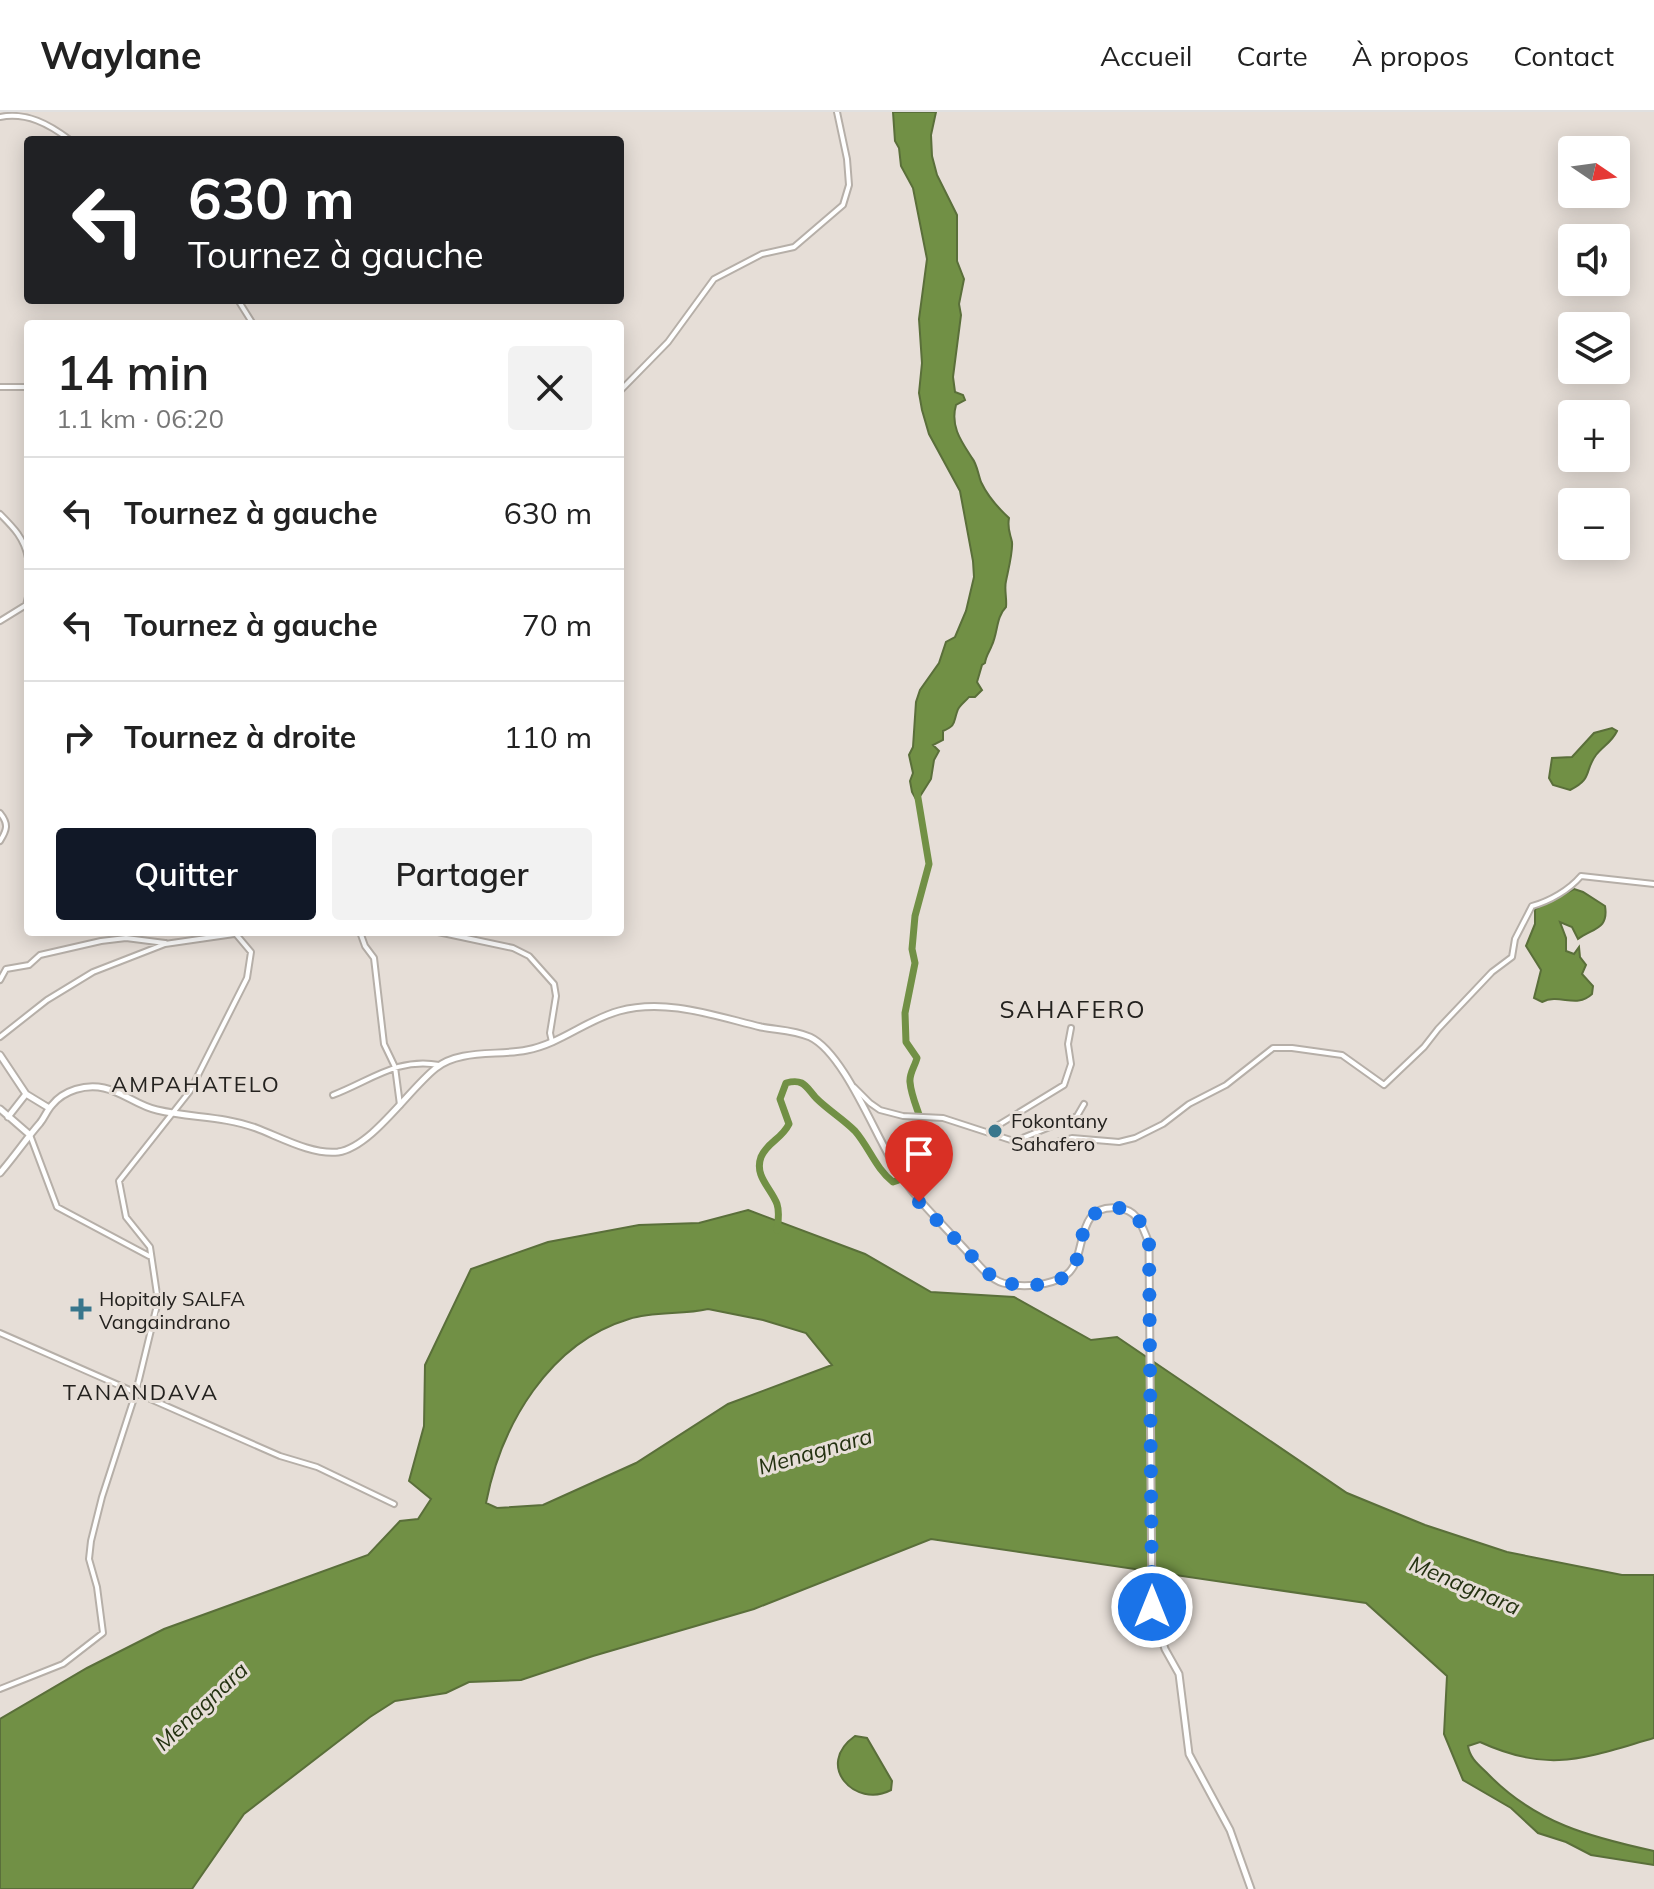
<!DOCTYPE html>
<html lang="fr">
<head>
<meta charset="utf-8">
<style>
	body { margin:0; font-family:Mulish,sans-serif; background:#f2f2f2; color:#222; height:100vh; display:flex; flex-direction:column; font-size:30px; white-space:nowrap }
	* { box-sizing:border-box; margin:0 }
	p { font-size:26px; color:#767676 }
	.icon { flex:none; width:44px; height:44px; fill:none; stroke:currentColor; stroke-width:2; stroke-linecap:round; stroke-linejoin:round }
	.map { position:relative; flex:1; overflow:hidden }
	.panel { position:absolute; left:24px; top:208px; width:600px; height:616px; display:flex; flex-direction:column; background:#fff; border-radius:8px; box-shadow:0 4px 20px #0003 }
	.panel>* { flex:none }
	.banner { position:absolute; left:24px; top:24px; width:600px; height:168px; border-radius:8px; box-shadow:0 4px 20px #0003; background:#202124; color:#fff; overflow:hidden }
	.needle { width:52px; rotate:103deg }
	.fabs { position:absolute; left:1558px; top:24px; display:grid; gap:16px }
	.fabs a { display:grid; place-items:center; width:72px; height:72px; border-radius:8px; background:#fff; box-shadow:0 4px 20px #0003; font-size:40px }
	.pin { position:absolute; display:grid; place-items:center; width:68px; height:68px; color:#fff; margin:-82px -34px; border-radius:50% 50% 50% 0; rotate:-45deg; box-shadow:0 0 8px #0007 }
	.pin .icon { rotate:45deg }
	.me { position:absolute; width:88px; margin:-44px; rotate:0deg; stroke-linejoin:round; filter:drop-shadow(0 0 6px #0008) }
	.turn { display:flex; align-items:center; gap:28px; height:168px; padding:0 32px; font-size:36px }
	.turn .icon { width:104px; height:104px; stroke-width:2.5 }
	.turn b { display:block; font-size:56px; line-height:68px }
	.round { display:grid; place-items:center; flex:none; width:84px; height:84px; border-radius:8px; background:#f2f2f2 }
	.overview { display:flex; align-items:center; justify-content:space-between; height:136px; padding:0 32px }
	h1 { font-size:48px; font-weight:600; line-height:60px }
	.cta { display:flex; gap:16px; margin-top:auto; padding:16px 32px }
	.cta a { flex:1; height:92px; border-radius:8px; background:#111827; color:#fff; font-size:32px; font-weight:600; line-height:92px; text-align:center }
	.cta a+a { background:#f2f2f2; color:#222 }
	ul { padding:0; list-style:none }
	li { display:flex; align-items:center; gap:24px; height:112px; padding:0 32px; border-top:2px solid #e0e0e0 }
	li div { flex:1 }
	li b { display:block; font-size:30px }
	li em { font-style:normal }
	header { display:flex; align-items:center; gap:48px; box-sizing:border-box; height:112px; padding:0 40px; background:#fff; border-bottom:2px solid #e0e0e0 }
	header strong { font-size:38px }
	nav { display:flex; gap:44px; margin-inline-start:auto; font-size:28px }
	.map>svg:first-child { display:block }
</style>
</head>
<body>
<header>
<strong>Waylane</strong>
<nav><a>Accueil</a><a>Carte</a><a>À propos</a><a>Contact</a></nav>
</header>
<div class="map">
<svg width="1654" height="1777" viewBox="0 0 1654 1777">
	<rect width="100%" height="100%" fill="#e6ded7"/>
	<!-- water -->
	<path fill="#719045" stroke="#5a6f3a" stroke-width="2" fill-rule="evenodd" d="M893 0H936L931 23 932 44 937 63 957 103V149L964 167 959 192 961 203 953 265 955 280 963 283 965 288 956 293C950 314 961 329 972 346 977 352 978 362 981 370 988 385 997 395 1009 406 1007 417 1010 421 1012 430 1013 440 1008 459 1006 469 1004 477 1007 486 1006 495 996 505 998 520 992 533 990 539 986 543 985 551L982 553 977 570 982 578 975 585H969C965 590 958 594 957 600 953 612 956 613 943 619V628L933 633 939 639 934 648 931 667 917 689 912 680 910 669 913 661 909 643 913 635 916 590 920 578 939 551 946 530 955 525 966 499 974 465 973 449 960 379 929 322 922 298 919 281 922 251 919 207 927 147 913 76 901 54 899 36 895 29Z
		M1612 616 1617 619C1612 630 1603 634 1596 643 1584 659 1593 667 1570 678L1553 673 1549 666 1552 646 1572 645 1594 621Z
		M1574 777 1583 780 1605 794C1609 818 1592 816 1578 827L1572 815 1560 810 1566 826V839L1574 842 1579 835 1580 845 1586 853 1582 862 1593 874 1592 882C1576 897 1560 881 1542 890L1534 886 1541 858 1526 834 1535 812V797Z
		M748 1098 865 1142 931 1180 1014 1185 1091 1228 1117 1225 1347 1381 1425 1413 1507 1440 1622 1463H1654V1626C1584 1646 1550 1662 1480 1630L1468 1634C1470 1647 1479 1653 1489 1663 1536 1711 1590 1725 1654 1739V1753L1591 1743 1566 1730 1538 1721 1511 1696 1463 1668 1444 1622 1447 1564 1366 1491 931 1427 754 1497 593 1544 521 1568 469 1570 446 1581 395 1589 370 1605 244 1702 192 1777H0V1607L87 1556 164 1517 368 1443 400 1409 418 1407 431 1387 409 1369 424 1314 425 1253 471 1157 548 1130 639 1113 699 1111ZM708 1197 763 1208 806 1221 832 1253 728 1292 636 1351 543 1393 497 1396 486 1391C501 1313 549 1231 629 1207 654 1199 683 1203 708 1197Z
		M855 1624 867 1626 892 1669 891 1678C855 1697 814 1653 855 1624Z"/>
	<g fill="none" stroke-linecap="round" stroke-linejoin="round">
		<!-- river -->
		<path stroke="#719045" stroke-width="7" d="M777 1118C778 1109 780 1101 777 1092 771 1076 754 1064 761 1045 768 1029 781 1028 789 1012L780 987 786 971C804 966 806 975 816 986 828 998 843 1007 855 1019 869 1035 876 1057 893 1070 906 1066 910 1061 918 1051 937 1026 912 997 910 970 909 962 915 954 917 946L906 930 905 901 915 851 912 837 915 804 929 752 917 680"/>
		<defs>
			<path id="street" d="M0 5C27 0 49 12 70 28
				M238 188 253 212
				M0 275H28
				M620 279 668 230 714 167 762 142 794 135 843 93 849 73 847 47 837 0
				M0 402C14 416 24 426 28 446
				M0 509 26 493 28 485
				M0 701C9 712 7 718 0 729
				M360 820 365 834 374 846 384 932 395 955 400 993
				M438 820 513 836 529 844 554 872 556 884 550 921 552 930
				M0 868 6 857 29 853 40 843 101 829 126 826 165 831
				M0 925 47 888 93 860 165 832 234 822
				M854 975 870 991 880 998 903 1004 943 1006 1026 1033 1041 1034 1072 1026 1119 1030 1135 1026 1163 1012 1189 992 1226 973 1273 936H1292L1342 943 1384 973 1424 935 1438 917 1492 860 1512 845 1515 827 1532 794C1550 789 1569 778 1581 764L1654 772
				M333 983C370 969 398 945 439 953
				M987 1020 1064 973 1071 952 1068 932 1071 916
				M30 1023 57 1095 149 1144
				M1015 1029 1077 1004 1084 992
				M0 1221 280 1344 317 1355 394 1392
				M0 1577 63 1552 103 1521 97 1475 89 1447 91 1429 102 1385 136 1280 158 1189 150 1135 126 1105 119 1069 190 979 247 866 251 840 235 821"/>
			<path id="secondary" d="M0 943 26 982 49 996
				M0 997 30 1023
				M8 1005 26 982
				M0 1061C14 1045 26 1027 40 1011 45 1005 47 998 52 993 64 978 86 972 104 976 123 980 138 994 157 998 191 1006 223 1004 256 1016 280 1025 312 1043 338 1040 372 1035 409 977 436 956 459 937 498 944 527 938 560 932 586 908 619 899 666 886 715 904 761 915 777 918 794 918 810 925 844 941 875 1023 896 1056 914 1086 938 1107 961 1133 973 1145 986 1166 1003 1171 1022 1176 1050 1174 1066 1163 1089 1147 1072 1091 1118 1096 1139 1098 1142 1115 1149 1131L1152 1495 1165 1537 1179 1562 1189 1642 1230 1718 1251 1777"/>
		</defs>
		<!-- street casing -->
		<use href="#street" stroke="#b6afa8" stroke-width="8"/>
		<!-- secondary casing -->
		<use href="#secondary" stroke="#b6afa8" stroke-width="9"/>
		<!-- street -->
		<use href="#street" stroke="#fff" stroke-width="4"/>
		<!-- secondary -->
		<use href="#secondary" stroke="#fff" stroke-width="5"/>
	</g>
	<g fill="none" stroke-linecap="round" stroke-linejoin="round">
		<!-- route -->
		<path stroke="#1a73e8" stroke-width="14" stroke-dasharray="0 25.2" d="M919 1090 992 1165C1009 1176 1051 1177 1068 1162 1088 1144 1072 1098 1113 1096 1137 1094 1142 1113 1149 1131L1152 1495"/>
	</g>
	<!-- markers -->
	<g fill="#38768c" stroke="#e6ded7" stroke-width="3">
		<circle cx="995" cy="1019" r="8"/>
		<path d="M77 1185h8v8h8v8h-8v8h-8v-8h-8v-8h8z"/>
	</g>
	<g text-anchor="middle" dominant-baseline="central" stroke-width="6" stroke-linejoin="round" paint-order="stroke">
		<!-- poi labels -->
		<g font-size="20" fill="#24221f" stroke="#e6ded7" text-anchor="start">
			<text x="1011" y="1008">Fokontany<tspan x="1011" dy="23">Sahafero</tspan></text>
			<text x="99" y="1186">Hopitaly SALFA<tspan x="99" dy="23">Vangaindrano</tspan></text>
		</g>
		<!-- neighbourhood labels -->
		<g font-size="22" letter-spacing="2" fill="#24221f" stroke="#e6ded7">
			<text x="196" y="972">AMPAHATELO</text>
			<text x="141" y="1280">TANANDAVA</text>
		</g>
		<!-- water labels -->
		<g font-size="22" font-style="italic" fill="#243211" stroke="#e6ded7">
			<text transform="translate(815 1339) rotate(-16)">Menagnara</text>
			<text transform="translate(1465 1473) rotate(23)">Menagnara</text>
			<text transform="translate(201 1594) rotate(-43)">Menagnara</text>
		</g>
		<!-- quarter labels -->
		<g font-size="24" letter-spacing="2" fill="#24221f" stroke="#e6ded7">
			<text x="1073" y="897">SAHAFERO</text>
		</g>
	</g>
</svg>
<div class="fabs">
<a><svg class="needle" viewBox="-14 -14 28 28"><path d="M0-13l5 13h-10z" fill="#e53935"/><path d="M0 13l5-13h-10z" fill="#767676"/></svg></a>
<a><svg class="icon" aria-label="sound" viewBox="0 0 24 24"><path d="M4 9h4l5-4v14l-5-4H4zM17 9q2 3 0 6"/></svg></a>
<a><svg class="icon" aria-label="layers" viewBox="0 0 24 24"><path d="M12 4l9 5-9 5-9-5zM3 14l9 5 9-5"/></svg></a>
<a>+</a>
<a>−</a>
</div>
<div class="pin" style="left:919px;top:1090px;background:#d93025"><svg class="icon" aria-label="arrive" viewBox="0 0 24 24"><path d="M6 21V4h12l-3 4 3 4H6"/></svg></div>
<svg class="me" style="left:1152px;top:1495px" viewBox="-20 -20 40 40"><circle r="17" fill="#1a73e8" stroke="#fff" stroke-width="3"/><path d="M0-11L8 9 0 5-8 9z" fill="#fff"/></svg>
<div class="banner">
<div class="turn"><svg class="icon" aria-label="left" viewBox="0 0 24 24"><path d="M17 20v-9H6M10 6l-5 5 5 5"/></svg><div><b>630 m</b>Tournez à gauche</div></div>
</div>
<section class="panel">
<div class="overview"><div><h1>14 min</h1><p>1.1 km · 06:20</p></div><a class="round"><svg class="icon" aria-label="close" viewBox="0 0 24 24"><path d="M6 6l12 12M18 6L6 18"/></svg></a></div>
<ul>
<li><svg class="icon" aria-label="left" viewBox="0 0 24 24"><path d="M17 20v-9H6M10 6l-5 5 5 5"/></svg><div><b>Tournez à gauche</b></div><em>630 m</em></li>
<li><svg class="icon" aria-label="left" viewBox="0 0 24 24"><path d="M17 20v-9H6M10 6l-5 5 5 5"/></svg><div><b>Tournez à gauche</b></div><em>70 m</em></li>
<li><svg class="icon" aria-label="right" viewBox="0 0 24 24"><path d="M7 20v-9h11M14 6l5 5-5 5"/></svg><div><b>Tournez à droite</b></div><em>110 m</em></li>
</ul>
<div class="cta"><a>Quitter</a><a>Partager</a></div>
</section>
</div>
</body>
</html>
